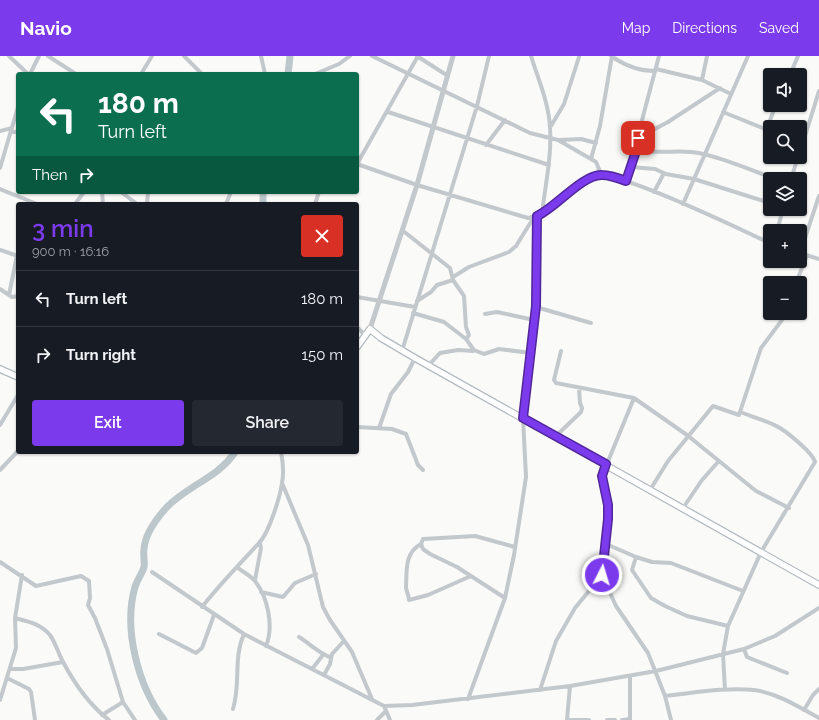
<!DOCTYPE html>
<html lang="en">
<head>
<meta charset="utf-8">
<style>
	body { margin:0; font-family:Raleway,sans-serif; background:#242831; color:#f1f3f6; height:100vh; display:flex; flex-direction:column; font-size:15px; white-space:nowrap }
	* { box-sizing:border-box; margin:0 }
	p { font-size:13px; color:#9ea1a6 }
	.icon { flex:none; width:22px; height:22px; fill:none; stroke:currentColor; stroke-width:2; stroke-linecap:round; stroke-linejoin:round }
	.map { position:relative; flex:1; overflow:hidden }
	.side { position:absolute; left:16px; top:146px; width:343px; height:252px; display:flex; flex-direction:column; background:#171b24; border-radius:4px; box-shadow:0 1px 3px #0004 }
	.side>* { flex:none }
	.hud { position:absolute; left:16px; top:16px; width:343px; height:122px; border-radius:4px; box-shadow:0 1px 3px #0004; background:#0b6e4f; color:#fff; overflow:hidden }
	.fabs { position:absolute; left:763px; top:12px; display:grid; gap:8px }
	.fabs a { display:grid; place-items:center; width:44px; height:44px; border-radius:4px; background:#171b24; box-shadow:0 1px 3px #0004; font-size:20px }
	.pin { position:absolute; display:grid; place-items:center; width:34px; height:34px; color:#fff; margin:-17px; border-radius:8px; box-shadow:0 2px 6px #0006 }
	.me { position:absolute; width:44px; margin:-22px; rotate:5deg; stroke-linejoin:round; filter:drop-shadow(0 0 3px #0008) }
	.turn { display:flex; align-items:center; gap:14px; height:84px; padding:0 16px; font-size:18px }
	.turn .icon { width:52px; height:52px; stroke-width:2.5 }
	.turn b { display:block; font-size:28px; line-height:34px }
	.then { display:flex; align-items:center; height:38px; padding:0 16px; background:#0003; gap:8px; font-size:15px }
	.round { display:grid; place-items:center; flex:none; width:42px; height:42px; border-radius:4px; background:#242831 }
	.overview { display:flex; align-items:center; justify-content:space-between; height:68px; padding:0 16px }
	h1 { font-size:24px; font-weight:600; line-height:30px; color:#7c3aed }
	.button { display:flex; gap:8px; margin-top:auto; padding:8px 16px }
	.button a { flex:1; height:46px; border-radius:4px; background:#7c3aed; color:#fff; font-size:16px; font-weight:600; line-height:46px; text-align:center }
	.button a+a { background:#242831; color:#f1f3f6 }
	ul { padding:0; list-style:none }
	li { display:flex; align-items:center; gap:12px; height:56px; padding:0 16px; border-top:1px solid #363941 }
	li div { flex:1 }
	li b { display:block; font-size:15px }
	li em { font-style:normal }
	header { display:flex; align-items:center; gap:24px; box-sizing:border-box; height:56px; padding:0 20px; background:#7c3aed; color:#fff }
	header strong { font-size:19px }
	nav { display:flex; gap:22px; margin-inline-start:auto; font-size:14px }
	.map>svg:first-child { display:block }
</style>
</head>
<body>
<header>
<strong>Navio</strong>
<nav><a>Map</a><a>Directions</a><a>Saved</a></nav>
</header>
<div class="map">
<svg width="819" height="664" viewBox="0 0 819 664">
	<rect width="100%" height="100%" fill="#fafaf8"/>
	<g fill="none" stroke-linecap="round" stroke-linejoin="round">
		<!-- river -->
		<path stroke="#bbc7cb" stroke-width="7" d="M288 18 290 0
			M263 148V136
			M164 664C138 630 123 573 135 531 137 524 142 518 144 511 145 506 143 499 144 493 145 478 157 462 167 451 187 430 219 421 235 396"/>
		<defs>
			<path id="secondary" d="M357 291 370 273 381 282 415 302 819 529
				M0 313 18 321"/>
		</defs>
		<!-- secondary casing -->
		<use href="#secondary" stroke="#b3babf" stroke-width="8"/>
		<!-- minor -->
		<path stroke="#c3c8cc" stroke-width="4" d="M9 0 28 18
			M48 0 76 18
			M184 0 202 18
			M261 0 265 18
			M372 0 530 77 558 84 591 103 596 106 601 118
			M417 0 448 20
			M531 0C538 23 549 47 550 72 552 100 545 130 542 158
			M611 0C624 9 639 15 655 15
			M656 13 702 24 731 38
			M30 18 39 0
			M141 18 152 0
			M315 18 339 8 350 0
			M790 19 798 0
			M702 24 707 0
			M388 56 549 109
			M723 56 770 75
			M551 70 564 48 579 1
			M766 74 776 49
			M0 75 12 72
			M11 76H18
			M638 82 668 66 720 32
			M559 84 581 83 596 87
			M486 89 505 64
			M637 92C655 99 672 94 691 96 714 98 753 115 776 123
			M800 96 819 35
			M591 103 600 70 612 0
			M357 108 417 129 528 162C554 157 570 130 594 120 615 112 743 175 770 187
			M357 108 418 0
			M631 111 655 113 666 118 694 123 770 147
			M0 112 18 51
			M791 123 798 101
			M626 125 637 92 641 68 659 0
			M0 133 37 148
			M102 136 103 148
			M121 136 137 148
			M654 136 664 117
			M75 148 84 136
			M147 148 148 136
			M226 148 231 136
			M315 148 319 136
			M683 148 748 0
			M402 174 450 212 453 224 464 240 466 271 469 279 466 283
			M777 175 783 153
			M0 194 18 200
			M800 197 819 140
			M800 197 819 203
			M453 221 469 211 509 196 516 190 534 161
			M796 227 807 199
			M0 233 12 241 18 240
			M9 239 17 199
			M357 241 415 251
			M417 245 431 236 437 229 453 224
			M536 251 591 267
			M413 257 444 266 466 283 474 294 484 298 499 293 531 297
			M485 258 497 256 534 264
			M357 271 366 280
			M402 295 477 50 489 0
			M561 295 554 324 556 327 634 342 687 379 756 435 789 452
			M428 310 440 297 458 294 473 295 474 294
			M634 342 602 420 608 449V463L602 519 616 550 648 597 665 640 671 664
			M0 369 18 339
			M357 371 392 373 406 378 418 409 423 414
			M379 372 391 338 408 316 415 302
			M556 380 581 356 582 352 580 347 579 332
			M0 414 18 395
			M282 427 308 489 323 551 330 564 352 596 372 643
			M650 434 668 405 713 350 739 359 761 292 782 264 786 257
			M683 452 702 424 718 406
			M421 488 423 493 430 498 457 511 505 542
			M606 488 636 501 652 506 671 507 743 535
			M636 501 632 514 651 542 665 550 687 560 728 570
			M0 506 36 530 81 520 89 525 90 542 88 549 95 562 107 593 123 646 135 664
			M238 512C243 516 251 520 255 525 268 542 274 570 266 590
			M152 516 244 578 384 650 412 649 570 630 656 615 744 593 775 580 819 552
			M471 520 428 539 409 544C409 539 406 535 406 531 407 515 404 497 421 488L423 483 475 480 515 491
			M255 524 261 492 260 487
			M261 536 283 541 295 527 316 518
			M202 551C220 528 240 508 259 487 269 477 280 441 282 427 284 417 283 406 281 396
			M15 562C27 565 41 568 50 579 55 586 58 596 62 604 74 627 88 648 109 664
			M159 578 196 597 202 592 214 559
			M299 581C309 587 320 598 330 601
			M744 593 747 601 787 617
			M10 613H23L63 606
			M312 613 323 599
			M324 619 330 608 332 598 344 585
			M630 621V664
			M7 622 29 633 31 636 35 664
			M540 634 556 585 575 552 602 519
			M725 634 723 598 728 570 761 496 815 406C813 397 788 377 780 372 768 365 753 361 740 356
			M665 640C694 637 725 631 754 634 777 637 799 651 819 662
			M468 643 505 542 514 499 526 421 523 362 536 251 537 160
			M0 644 16 592 15 562 22 519
			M384 650 390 664
			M233 653C241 627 233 602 244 578
			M804 654 813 639 819 633
			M102 659 123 646
			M377 664 386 655
			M567 664 570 630
			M569 664H589
			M607 664H615
			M622 664 630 663"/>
		<!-- tertiary -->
		<path stroke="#c3c8cc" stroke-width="5" d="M370 273 417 129 453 0"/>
		<!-- secondary -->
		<use href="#secondary" stroke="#fff" stroke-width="5.5"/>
	</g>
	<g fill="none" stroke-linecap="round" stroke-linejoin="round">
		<defs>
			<path id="route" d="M602 519 608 463V449L602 420 606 408 523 362 536 250 537 160C555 152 583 118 602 119 610 119 618 122 626 125L637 92 638 82"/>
		</defs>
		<!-- route casing -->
		<use href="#route" stroke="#51269a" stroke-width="10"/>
		<!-- route -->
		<use href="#route" stroke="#7c3aed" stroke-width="7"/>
	</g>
</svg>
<div class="fabs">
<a><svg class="icon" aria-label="sound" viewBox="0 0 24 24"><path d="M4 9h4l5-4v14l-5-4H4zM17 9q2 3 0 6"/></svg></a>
<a><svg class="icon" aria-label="search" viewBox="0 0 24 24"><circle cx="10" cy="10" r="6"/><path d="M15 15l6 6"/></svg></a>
<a><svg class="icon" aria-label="layers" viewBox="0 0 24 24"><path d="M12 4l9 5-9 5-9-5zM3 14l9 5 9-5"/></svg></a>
<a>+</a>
<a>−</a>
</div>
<div class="pin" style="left:638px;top:82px;background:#d93025"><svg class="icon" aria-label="arrive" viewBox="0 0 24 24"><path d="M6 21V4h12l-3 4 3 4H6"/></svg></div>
<svg class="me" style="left:602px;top:519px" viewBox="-20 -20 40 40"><circle r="17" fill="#7c3aed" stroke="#fff" stroke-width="3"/><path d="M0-11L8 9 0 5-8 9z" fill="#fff"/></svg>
<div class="hud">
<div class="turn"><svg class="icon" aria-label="left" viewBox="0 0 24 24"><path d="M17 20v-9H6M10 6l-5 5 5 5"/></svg><div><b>180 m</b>Turn left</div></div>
<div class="then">Then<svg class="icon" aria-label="right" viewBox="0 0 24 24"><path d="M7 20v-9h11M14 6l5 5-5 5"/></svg></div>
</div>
<section class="side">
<div class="overview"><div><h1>3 min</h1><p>900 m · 16:16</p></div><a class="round" style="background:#d93025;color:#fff"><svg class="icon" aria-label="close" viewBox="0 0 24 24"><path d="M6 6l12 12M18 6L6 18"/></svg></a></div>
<ul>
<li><svg class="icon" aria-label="left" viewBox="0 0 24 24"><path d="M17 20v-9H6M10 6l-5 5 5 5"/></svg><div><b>Turn left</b></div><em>180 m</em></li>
<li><svg class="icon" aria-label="right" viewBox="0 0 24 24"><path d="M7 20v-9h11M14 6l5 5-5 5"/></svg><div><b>Turn right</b></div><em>150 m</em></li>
</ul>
<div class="button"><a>Exit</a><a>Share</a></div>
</section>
</div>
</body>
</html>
